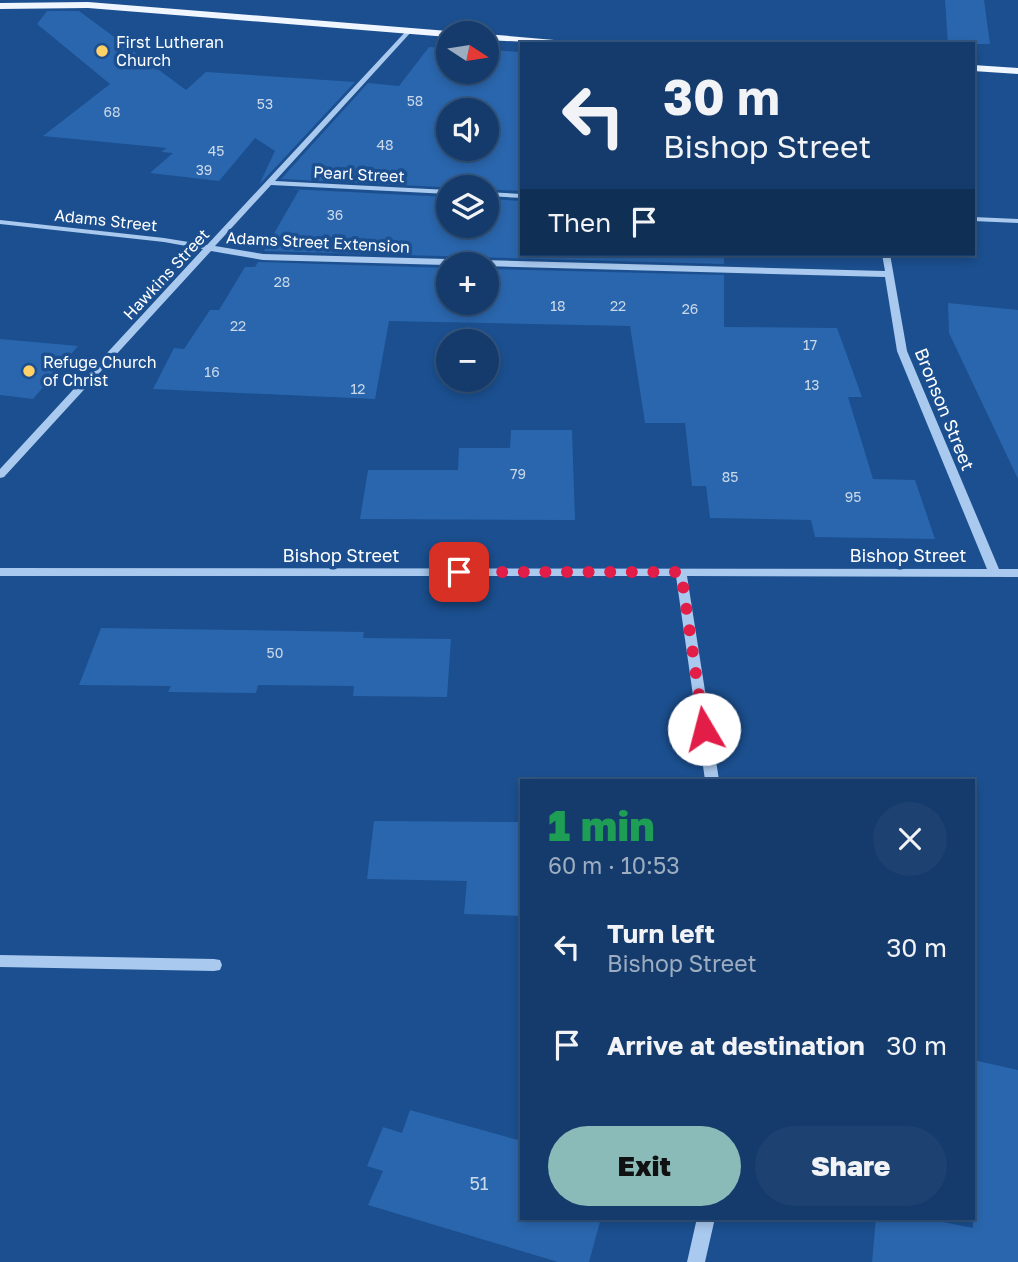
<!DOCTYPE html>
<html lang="en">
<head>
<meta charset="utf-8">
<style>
	body { margin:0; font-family:"Golos Text",sans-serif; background:#1d4271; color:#f1f3f6; height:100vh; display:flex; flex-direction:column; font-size:26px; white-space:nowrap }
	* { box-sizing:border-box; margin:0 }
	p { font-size:23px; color:#9dadc1 }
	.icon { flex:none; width:38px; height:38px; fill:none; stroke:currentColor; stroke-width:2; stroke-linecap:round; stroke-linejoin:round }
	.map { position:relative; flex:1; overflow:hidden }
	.side { position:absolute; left:520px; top:779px; width:455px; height:441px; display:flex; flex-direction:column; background:#143b6b; border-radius:0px; box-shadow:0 4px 10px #0003,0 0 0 2px #33557e }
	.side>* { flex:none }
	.hud { position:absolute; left:520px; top:42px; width:455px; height:214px; border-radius:0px; box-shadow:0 4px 10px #0003,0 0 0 2px #33557e; background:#143b6b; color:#f1f3f6; overflow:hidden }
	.needle { width:46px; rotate:102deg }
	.tools { position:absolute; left:436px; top:21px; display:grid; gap:14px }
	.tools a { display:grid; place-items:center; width:63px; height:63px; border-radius:50%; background:#143b6b; box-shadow:0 4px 10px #0003,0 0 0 2px #33557e; font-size:35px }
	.pin { position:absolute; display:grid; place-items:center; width:60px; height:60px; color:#fff; margin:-30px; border-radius:14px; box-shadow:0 4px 10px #0006 }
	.me { position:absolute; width:77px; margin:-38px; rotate:352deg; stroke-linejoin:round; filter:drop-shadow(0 0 5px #0008) }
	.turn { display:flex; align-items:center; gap:24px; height:147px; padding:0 28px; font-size:32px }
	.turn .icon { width:91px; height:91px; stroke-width:2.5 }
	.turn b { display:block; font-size:49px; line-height:60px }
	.then { display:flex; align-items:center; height:66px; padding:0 28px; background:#0003; gap:14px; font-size:26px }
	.round { display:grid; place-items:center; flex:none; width:74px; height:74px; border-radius:37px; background:#1d4271 }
	.head { display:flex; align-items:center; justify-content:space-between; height:119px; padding:0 28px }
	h1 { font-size:42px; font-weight:800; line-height:52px; color:#1e9e55 }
	.cta { display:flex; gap:14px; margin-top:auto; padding:14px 28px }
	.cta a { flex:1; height:80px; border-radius:42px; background:#8bbbb9; color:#111; font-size:28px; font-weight:800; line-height:80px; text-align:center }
	.cta a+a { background:#1d4271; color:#f1f3f6 }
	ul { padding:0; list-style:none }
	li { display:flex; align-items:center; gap:21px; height:98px; padding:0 28px }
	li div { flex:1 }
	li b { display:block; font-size:26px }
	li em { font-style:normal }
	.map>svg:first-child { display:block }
</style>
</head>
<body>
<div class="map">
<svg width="1018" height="1262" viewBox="0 0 1018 1262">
	<rect width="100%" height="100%" fill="#1b4f8f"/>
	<!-- building -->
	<path fill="#2a66ad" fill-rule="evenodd" d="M945 0H984L990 44H948Z
		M47 11H79L186 90 206 72 355 82 259 185 275 151 255 138 219 181 150 173 173 153 161 152 167 148 43 136 110 84 37 24Z
		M429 47 448 48V72H486V50L522 52V191L281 179 368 83 399 86ZM448 110H486V149H448Z
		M289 189 448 197V226H486V199L522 201V254H724V264L264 251 299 190Z
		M258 262 448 268V303H486V269L724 275V327L837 328 862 397H848L873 479 915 480 935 539 815 537 811 520 710 518 706 486H692L685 423H645L630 326 389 321 375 399 153 389 174 348 184 349 210 310H219L245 267H255Z
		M948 303 1018 310V479L949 333Z
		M0 339 78 346 33 399 0 395Z
		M511 430H572L575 520 360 519 368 470H458L459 448H510Z
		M101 628 364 632 363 638 451 639 447 697 353 696 354 686 258 685 256 693 168 692 171 686 79 685Z
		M374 821 522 822V916L464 914 467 881 367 879Z
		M973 1060 1018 1070V1262H872L876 1218H923L973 1228Z
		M410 1110 522 1141V1218H601L589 1262H558L368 1205 383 1171 367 1166 383 1127 402 1133Z"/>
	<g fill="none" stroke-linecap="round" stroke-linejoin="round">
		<!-- minor -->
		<path fill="#a9c9ee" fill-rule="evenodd" d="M407 30 412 31 275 181 448 190V194L271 185 215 246 263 254 885 271 882 254H890L907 351 999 569H1018V577L687 576 719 780H705L676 576H0V568L987 569 897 351 885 277 263 260 211 251 4 477 0 478V469L203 249 164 242 0 224V220L164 238 207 245Z
			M486 192 522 194V198L486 196Z
			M973 217 1018 219V223L973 221Z
			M0 955 214 959 220 960 222 965 220 970 214 971 0 967Z
			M697 1218H715L705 1262H687Z"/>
		<!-- major -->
		<path fill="#f0f6ff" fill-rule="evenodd" d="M88 2 448 31 452 33H448V37L88 8 0 9V3Z
			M486 34 566 41 570 44 486 40Z
			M973 65 1018 68V74L973 71Z"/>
	</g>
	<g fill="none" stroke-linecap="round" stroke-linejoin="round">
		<!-- route -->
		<path stroke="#e11d48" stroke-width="12" stroke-dasharray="0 21.6" d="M459 572H681L704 729"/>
	</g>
	<!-- markers -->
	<g fill="#ffd166" stroke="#1b4f8f" stroke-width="2.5">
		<circle cx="102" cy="51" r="7"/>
		<circle cx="29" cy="371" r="7"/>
	</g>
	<g text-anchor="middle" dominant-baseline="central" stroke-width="7" stroke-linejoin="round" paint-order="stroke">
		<!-- number labels -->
		<g font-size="14" fill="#cad9ea">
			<text x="415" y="100">58</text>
			<text x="265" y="103">53</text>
			<text x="112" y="111">68</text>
			<text x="385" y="144">48</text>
			<text x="216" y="150">45</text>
			<text x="204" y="169">39</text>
			<text x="335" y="214">36</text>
			<text x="282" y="281">28</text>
			<text x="558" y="305">18</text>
			<text x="618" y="305">22</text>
			<text x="690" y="308">26</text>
			<text x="238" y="325">22</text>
			<text x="810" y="344">17</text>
			<text x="212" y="371">16</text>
			<text x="812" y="384">13</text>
			<text x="358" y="388">12</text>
			<text x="518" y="473">79</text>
			<text x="730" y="476">85</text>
			<text x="853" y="496">95</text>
			<text x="275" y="652">50</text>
		</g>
		<!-- far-poi labels -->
		<g font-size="16" fill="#fff" stroke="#1b4f8f" text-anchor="start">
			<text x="116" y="42">First Lutheran<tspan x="116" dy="18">Church</tspan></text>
			<text x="43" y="362">Refuge Church<tspan x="43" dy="18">of Christ</tspan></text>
		</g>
		<!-- far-street labels -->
		<g font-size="16" fill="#fff" stroke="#1b4f8f">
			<text transform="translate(359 174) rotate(3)">Pearl Street</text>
			<text transform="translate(106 220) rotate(6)">Adams Street</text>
			<text transform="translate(318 242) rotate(3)">Adams Street Extension</text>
			<text transform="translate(166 274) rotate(-47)">Hawkins Street</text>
		</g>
		<!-- street labels -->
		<g font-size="18" fill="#fff" stroke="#1b4f8f">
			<text transform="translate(945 409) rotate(68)">Bronson Street</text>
			<text x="341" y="555">Bishop Street</text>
			<text x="908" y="555">Bishop Street</text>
		</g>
		<!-- near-number labels -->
		<g font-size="18" fill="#cad9ea">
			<text x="479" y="1183">51</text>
		</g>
	</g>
</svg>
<div class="tools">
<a><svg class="needle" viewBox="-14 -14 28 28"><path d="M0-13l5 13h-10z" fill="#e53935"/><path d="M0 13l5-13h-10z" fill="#9dadc1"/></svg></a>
<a><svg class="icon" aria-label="sound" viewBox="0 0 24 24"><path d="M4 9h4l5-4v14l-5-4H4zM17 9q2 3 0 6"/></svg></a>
<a><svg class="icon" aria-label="layers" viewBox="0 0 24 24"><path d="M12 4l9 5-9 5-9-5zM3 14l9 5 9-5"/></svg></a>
<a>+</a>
<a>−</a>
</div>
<div class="pin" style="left:459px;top:572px;background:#d93025"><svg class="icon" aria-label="arrive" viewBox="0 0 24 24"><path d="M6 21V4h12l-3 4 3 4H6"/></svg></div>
<svg class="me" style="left:704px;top:729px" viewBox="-20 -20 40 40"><circle r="19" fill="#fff"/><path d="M0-13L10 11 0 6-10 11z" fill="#e11d48"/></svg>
<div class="hud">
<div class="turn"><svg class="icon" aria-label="left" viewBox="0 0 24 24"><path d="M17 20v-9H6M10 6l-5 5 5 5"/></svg><div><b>30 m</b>Bishop Street</div></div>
<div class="then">Then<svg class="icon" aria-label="arrive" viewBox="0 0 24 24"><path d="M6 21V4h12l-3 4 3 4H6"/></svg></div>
</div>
<section class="side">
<div class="head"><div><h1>1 min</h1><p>60 m · 10:53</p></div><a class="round"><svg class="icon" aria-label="close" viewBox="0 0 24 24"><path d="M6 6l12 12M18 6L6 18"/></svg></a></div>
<ul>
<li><svg class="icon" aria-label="left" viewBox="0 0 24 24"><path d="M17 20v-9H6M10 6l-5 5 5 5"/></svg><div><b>Turn left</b><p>Bishop Street</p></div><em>30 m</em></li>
<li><svg class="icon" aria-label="arrive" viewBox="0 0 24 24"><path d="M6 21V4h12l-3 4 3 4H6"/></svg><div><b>Arrive at destination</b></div><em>30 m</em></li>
</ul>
<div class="cta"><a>Exit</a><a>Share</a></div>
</section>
</div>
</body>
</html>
